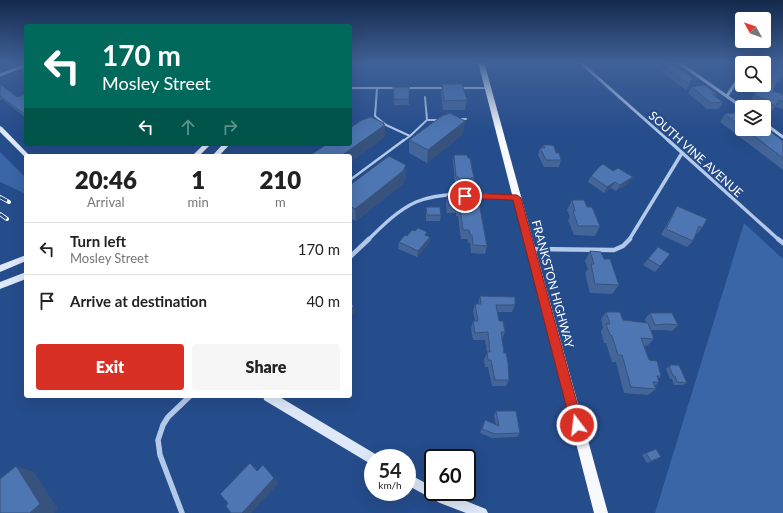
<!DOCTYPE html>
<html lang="en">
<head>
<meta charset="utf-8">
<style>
	body { margin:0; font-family:Lato,sans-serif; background:#f6f6f6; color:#222; height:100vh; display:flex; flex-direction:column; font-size:15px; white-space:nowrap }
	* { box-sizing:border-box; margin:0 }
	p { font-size:13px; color:#767676 }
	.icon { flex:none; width:22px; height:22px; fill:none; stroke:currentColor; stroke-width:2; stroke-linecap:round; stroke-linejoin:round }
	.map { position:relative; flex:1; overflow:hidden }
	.side { position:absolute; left:24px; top:154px; width:328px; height:244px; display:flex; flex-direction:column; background:#fff; border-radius:4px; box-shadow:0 4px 16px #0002 }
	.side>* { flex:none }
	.hud { position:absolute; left:24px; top:24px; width:328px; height:122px; border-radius:4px; box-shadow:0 4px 16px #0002; background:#00695c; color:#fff; overflow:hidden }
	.needle { width:26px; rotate:310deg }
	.fabs { position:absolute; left:735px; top:12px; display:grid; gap:8px }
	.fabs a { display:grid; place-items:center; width:36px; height:36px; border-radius:4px; background:#fff; box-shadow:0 4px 16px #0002; font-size:20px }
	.speed { position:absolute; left:364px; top:449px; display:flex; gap:8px; font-size:20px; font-weight:700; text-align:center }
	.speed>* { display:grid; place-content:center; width:52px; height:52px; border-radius:50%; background:#fff; box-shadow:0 4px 16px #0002; line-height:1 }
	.speed small { font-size:10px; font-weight:400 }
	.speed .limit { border:2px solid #111; border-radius:6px; background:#fff; color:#111 }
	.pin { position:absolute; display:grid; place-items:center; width:34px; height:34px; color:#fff; margin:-17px; border:2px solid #fff; border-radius:50%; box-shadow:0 1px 4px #0007 }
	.me { position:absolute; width:44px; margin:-22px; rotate:345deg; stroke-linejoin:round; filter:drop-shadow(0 0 3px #0008) }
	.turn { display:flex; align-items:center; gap:14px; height:84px; padding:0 12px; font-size:18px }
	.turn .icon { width:52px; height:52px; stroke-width:2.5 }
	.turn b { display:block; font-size:28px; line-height:34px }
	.lanes { display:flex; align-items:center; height:38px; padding:0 12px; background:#0003; justify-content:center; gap:20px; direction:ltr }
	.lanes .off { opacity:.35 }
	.eta { display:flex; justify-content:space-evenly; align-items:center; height:68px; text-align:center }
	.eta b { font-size:24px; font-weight:800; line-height:28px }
	.cta { display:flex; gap:8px; margin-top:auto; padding:8px 12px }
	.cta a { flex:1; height:46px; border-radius:4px; background:#d93025; color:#fff; font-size:16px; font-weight:800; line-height:46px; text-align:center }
	.cta a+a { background:#f6f6f6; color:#222 }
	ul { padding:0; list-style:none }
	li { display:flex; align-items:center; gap:12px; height:52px; padding:0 12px; border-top:1px solid #e0e0e0 }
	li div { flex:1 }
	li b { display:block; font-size:15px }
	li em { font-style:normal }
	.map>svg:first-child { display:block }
</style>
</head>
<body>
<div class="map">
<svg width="783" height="513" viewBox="0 0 783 513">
	<rect width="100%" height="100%" fill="#254c8b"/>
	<!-- green -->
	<path fill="#3a65a7" d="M0 152 26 178V194L0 182Z
		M744 223 783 259V513H655Z"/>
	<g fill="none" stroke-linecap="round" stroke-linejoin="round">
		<!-- lane-far1 -->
		<path stroke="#b3c9ea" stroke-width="2" d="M350 88H396
			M377 88 375 116 386 125 410 136 427 120H439
			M406 88H446
			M460 88H488
			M425 97 427 120
			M459 119H466
			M403 141 410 136"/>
		<!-- lane -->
		<path stroke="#b3c9ea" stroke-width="2.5" d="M350 180 404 140"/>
		<!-- street-far3 -->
		<path stroke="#b3c9ea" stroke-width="3" d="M580 62 669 141
			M678 62 742 107
			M0 75 26 65
			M727 96 742 73
			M764 123 783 137"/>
		<!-- street-far2 -->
		<path stroke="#b3c9ea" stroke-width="3.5" d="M668 140 779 240
			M368 240C382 226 398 210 416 202 446 189 485 196 517 198
			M629 240 682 153"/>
		<!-- street-far1 -->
		<path stroke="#b3c9ea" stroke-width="4.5" d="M778 239 783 243
			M531 249 614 250 623 246 630 239
			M350 257 369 239"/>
		<!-- street -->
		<path stroke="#b3c9ea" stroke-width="5.5" d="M182 513 160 455 158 440 163 425 168 417 190 396"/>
		<!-- secondary -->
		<path fill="#dee8f8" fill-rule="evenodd" d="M0 126 2 127 30 156H26V158L0 132Z
			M204 144H211L199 156H192Z
			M223 144H230L219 156H212Z
			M26 255V261L0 272V265Z
			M26 272V279L0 289V282Z
			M263 396H278L377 455 378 458H373V465L369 463 264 400Z
			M407 473 433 487V492H443L486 509 488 513H466L440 503 407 485Z"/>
		<!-- primary -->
		<path fill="#f7f9fe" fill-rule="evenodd" d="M478 62H484L608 513H594Z"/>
		<defs>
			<path id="rail" d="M0 197 9 202
				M0 214 7 219"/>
		</defs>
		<!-- rail casing -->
		<use href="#rail" stroke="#fff" stroke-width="4"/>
		<!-- rail -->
		<use href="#rail" stroke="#254c8b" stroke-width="2.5" stroke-dasharray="8" stroke-linecap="butt"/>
	</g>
	<!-- wall -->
	<path fill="#436599" d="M642 62H671L693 78 686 90 656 68 651 69Z
		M707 62H723L719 67Z
		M770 62H783V77L779 83 778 82 773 91 783 94V109L775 107 771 112 764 109V107H763L764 106 750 101 760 85H764V79L766 76H764V74L767 67Z
		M0 84 17 97 26 94V118L2 99 0 100Z
		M442 84 467 100 465 110H443L441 93Z
		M393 87 409 99V105H394Z
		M692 87 717 94 716 97 723 102 719 109H707L688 93Z
		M725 114H742V129H764L783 141V170L720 122Z
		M463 134 427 163 409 153V140Z
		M543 145 556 153 561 160 559 167H544L538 155 540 148H542Z
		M454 155 468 158 474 178 473 185H458L457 183H455L453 161Z
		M406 165V178L403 184 356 221 350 218V185Z
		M613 171 633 177 629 183 616 191 611 188 604 193 588 182 591 176Z
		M447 196 478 197 487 246 485 254 471 253 470 243H468V239H461L458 216H456V213H447L446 204Z
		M572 200 587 207 600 226 595 236 574 235 568 220 570 217 567 210Z
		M677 206 702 228 697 234H696L693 241 687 247 661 235 673 213Z
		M426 207 441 215 440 221H426Z
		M407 236H427L430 237 429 243 417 257 398 249 399 242Z
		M590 251 604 259 619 285 612 294 590 293 585 273 588 269 585 261Z
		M670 254 655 272 643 265 648 259Z
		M480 296 515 305 512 312H497L499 321 505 332 502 339 509 380 506 386H492L488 367H485L484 359 487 353 485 340H473L471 329 473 321H475L473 311 475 304H478Z
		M606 312 623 320 646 323 645 319 650 313 678 325 672 331 662 330H651L654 339 647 346H643L649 360 661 376 658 379 659 382 655 386 656 389 648 395 624 393 616 362H612L606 343H604L601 331 603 328 601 319Z
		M670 365 687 383 683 385H674L672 379H670L666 369Z
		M496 411 520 433 517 437 492 438 480 433 483 424 485 420 496 425 494 415Z
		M646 453 658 459 647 463 642 455Z"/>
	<!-- shaded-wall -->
	<path fill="#37537d" d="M654 62H659L656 68 651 69Z
		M465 121 463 134 427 163 428 150Z
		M384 123V125H385V137L350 163V156H341Z
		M406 165V178L403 184 356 221 355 209Z
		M633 177 629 183 616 191 620 185Z
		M615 182 611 188 604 193 607 187Z
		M430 237 429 243 417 257 418 251Z
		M354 306 355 312 352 315V319L350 321V310Z
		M263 465 279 483 251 513H242Z
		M16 466 34 472 58 509 54 513H30Z"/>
	<!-- building -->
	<path fill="#4e76b2" stroke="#37537d" d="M653 62H671L693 78 689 84 659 62Z
		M771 62H783V77L781 76 773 91 783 94V102L779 100 776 106 767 103 768 100 754 95 761 85H764V80L770 70H767Z
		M0 84 17 97 26 94V115L0 96Z
		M442 84H462L467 100 444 101Z
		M704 85 717 94 713 95 723 102 711 103 692 87Z
		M393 87H409V99H394Z
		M739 112 742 114V127L725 114Z
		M450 113 465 121 428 150 409 140 442 116Z
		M371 117 384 123 383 124 385 125 341 156H309L327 144H350V128L362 120Z
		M764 127 783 141V158L745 129H764Z
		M543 145H551L554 146 556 153H559L561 160H546L540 148H545Z
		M454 155H467L468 158H470L474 178 459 179 458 177H456Z
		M389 156 406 165 403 171 355 209 350 206V185Z
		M603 164 613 171 618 168 633 177 620 185 615 182 607 187 591 176 599 167Z
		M447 196 478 197 487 246 473 245 472 235H470L469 230H463L460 208H458L457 204H449Z
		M572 200H584L587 207H592L600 226H578L573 211H575Z
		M677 206 707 219 702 228 699 226 693 241 666 229Z
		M426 207H440L441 215H427Z
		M418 228 427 232 425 235 430 237 418 251 399 242 405 235 407 236 412 230 415 231Z
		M658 247 670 254 660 266 648 259Z
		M590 251 601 252 604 259H610L619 285 595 284 591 264H594Z
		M480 296 515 297V305H496L499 321H503L505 332H501L504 353H506L508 363 509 380H495L491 360H488L487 352H490L488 332 475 333 473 321H478L475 304H481Z
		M350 303 354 306 350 310Z
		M606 312H620L623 320 648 323 654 339 641 338 649 360 657 361 661 376H657L659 382H653L656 389 631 387 622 355H618L612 336 610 335 606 324H610Z
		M650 313H672L678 325 667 324 655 325Z
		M670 365H679L687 383 677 382 675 376H673L669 366H671Z
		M496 411H516L520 433 495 434 482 429 485 420 499 426Z
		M656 449 661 457 651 461 646 453Z
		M250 463 257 471 263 465 274 478 242 513H231L226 506 228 503 220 494Z
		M16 466 40 504 30 513H0V479Z"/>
	<!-- sky -->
	<linearGradient id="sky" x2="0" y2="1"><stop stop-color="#142a4c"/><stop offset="0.47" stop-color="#406198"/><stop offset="1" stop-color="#406198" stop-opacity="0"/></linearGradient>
	<rect width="783" height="133" fill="url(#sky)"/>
	<!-- route -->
	<path fill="#d93025" stroke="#8d1f18" d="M465 193 517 195 521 198 583 425 582 429 577 431 573 429 571 425 513 200 463 198V194Z"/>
	<g text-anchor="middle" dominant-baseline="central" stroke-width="4" stroke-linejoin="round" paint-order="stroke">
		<!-- street labels -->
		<g font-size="12" fill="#fff" stroke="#254c8b">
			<text transform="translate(696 154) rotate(42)">SOUTH VINE AVENUE</text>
			<text transform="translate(553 284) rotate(75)">FRANKSTON HIGHWAY</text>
		</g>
	</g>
</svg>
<div class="fabs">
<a><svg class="needle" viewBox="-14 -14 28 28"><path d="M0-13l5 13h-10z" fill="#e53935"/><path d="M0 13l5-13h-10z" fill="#767676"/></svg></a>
<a><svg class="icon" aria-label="search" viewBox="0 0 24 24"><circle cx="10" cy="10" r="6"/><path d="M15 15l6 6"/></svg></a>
<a><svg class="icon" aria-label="layers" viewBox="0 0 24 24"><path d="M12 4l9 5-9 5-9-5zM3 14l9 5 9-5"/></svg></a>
</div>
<div class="speed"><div>54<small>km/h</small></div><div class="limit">60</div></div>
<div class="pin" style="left:465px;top:196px;background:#d93025"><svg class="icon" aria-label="arrive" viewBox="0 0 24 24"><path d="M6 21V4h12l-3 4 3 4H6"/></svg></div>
<svg class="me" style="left:577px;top:425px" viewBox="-20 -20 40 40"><circle r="17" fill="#d93025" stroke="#fff" stroke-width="3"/><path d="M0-11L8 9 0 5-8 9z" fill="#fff"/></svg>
<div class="hud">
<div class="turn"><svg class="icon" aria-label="left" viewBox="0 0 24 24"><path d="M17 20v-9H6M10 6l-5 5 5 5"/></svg><div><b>170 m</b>Mosley Street</div></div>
<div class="lanes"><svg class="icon" aria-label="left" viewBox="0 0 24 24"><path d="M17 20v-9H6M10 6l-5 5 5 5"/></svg><svg class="icon off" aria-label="ahead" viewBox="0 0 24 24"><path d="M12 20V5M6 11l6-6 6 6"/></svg><svg class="icon off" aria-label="right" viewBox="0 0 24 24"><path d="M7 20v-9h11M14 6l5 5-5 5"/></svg></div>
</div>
<section class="side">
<div class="eta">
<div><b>20:46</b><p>Arrival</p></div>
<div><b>1</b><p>min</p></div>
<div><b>210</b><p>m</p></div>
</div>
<ul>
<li><svg class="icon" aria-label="left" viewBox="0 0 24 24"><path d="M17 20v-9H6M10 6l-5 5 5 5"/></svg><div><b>Turn left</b><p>Mosley Street</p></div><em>170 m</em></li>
<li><svg class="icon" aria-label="arrive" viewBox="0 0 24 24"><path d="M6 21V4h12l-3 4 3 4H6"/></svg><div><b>Arrive at destination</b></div><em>40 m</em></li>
</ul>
<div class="cta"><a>Exit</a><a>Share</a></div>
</section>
</div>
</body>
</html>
